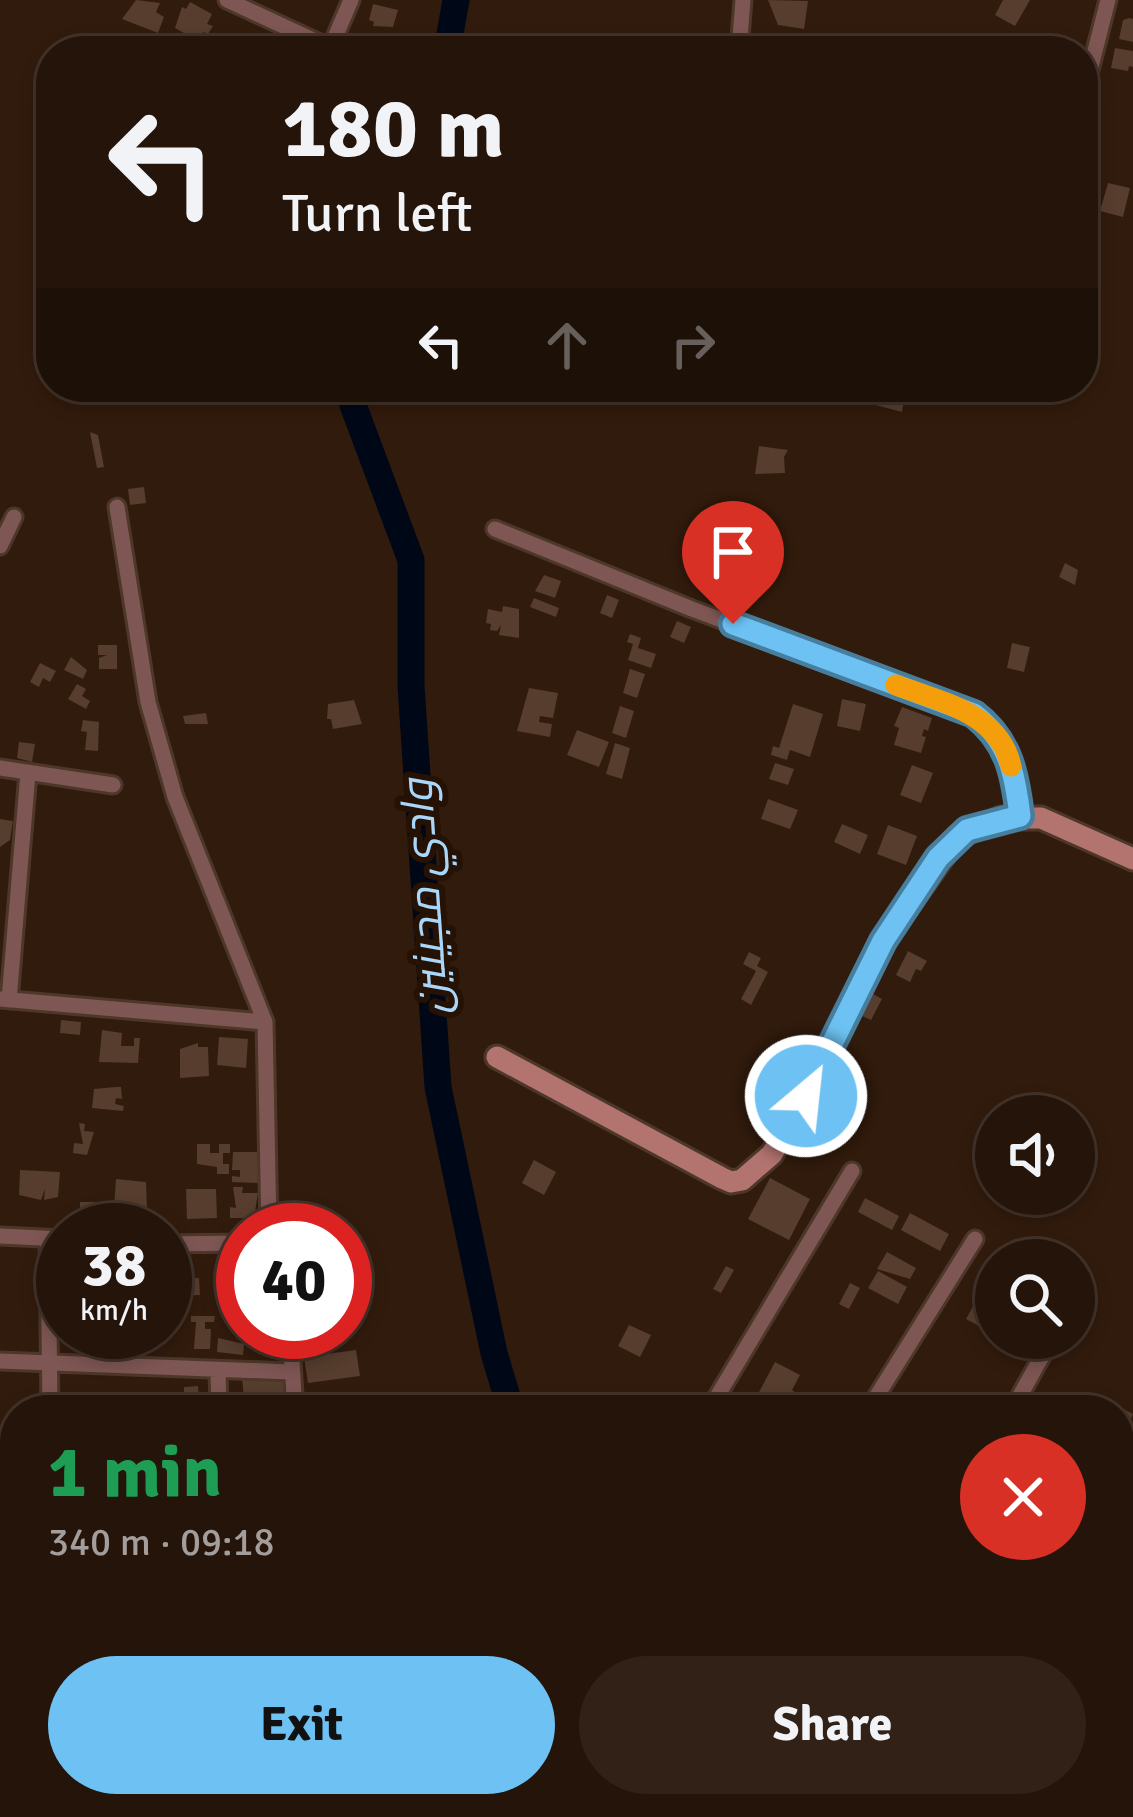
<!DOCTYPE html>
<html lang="en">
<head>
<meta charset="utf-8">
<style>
	body { margin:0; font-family:Signika,Cairo,sans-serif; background:#312117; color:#f1f3f6; height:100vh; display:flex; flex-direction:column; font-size:45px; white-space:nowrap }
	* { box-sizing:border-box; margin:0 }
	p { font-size:39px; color:#a39e9c }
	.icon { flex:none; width:66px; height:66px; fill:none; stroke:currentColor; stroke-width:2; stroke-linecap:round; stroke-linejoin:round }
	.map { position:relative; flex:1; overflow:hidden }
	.details { position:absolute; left:0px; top:1395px; width:1134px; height:423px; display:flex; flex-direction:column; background:#251409; border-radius:48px 48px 0 0; box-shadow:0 6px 18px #0003,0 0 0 3px #42332a }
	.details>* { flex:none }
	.top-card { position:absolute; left:36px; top:36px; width:1062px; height:366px; border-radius:48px; box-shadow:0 6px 18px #0003,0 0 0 3px #42332a; background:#251409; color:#f1f3f6; overflow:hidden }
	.fabs { position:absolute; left:975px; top:1095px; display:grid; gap:24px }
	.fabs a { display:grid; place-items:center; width:120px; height:120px; border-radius:50%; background:#251409; box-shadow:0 6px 18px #0003,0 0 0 3px #42332a; font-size:60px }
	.speed { position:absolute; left:36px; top:1203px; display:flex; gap:24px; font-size:60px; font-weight:700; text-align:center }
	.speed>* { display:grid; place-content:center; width:156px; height:156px; border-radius:50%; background:#251409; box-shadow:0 6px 18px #0003,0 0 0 3px #42332a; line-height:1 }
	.speed small { font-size:30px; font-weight:400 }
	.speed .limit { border:18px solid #d22; background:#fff; color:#111 }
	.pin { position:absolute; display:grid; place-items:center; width:102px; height:102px; color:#fff; margin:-123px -51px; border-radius:50% 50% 50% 0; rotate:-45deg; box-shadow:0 0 12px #0007 }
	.pin .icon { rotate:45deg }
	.me { position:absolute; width:132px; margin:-66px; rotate:28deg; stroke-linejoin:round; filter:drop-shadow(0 0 9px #0008) }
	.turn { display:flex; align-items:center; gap:42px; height:252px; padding:0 48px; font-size:54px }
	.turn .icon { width:156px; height:156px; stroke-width:2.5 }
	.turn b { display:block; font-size:84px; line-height:102px }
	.lanes { display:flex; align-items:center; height:114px; padding:0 48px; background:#0003; justify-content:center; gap:60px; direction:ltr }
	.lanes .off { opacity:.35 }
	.round { display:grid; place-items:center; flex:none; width:126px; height:126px; border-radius:63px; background:#312117 }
	.head { display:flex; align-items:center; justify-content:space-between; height:204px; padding:0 48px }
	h1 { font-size:72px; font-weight:800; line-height:90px; color:#1e9e55 }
	.cta { display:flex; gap:24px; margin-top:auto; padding:24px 48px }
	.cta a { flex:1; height:138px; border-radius:72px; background:#6dc2f3; color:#111; font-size:48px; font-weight:800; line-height:138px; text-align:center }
	.cta a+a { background:#312117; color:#f1f3f6 }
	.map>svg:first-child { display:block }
</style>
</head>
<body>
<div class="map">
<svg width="1133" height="1817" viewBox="0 0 1133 1817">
	<rect width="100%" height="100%" fill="#311b0c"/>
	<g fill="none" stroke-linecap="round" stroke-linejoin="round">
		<!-- river -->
		<path stroke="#000817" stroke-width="27" d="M447 51 456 0
			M354 387 353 405 411 560V686L438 1087 494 1353 511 1410
			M654 1803 656 1817"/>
	</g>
	<!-- building -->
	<path fill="#563d2e" d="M136 0 160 3 156 12 164 17 158 33 122 19Z
		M768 0 808 1 804 29 778 25Z
		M1003 0H1030L1015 26 995 15Z
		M190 2 212 14 207 24 213 26 208 34 203 32 198 41 175 28 182 7 186 9Z
		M373 4 398 10 393 27 373 26 374 22 369 20Z
		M1129 18 1133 19V42L1119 39 1123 20Z
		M245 36 258 43 253 51H231L236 41 241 43Z
		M574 39 606 44 605 51H572Z
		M1115 48 1133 51V67L1129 66 1128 71 1111 68Z
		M1108 183 1130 188 1123 217 1100 211Z
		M1083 226 1101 227 1100 249 1083 248Z
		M809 387H906L902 412Z
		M90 432 98 435 104 467 97 468Z
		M759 446 788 450 784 457 785 473 755 474Z
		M144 487 146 503 130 505 128 489Z
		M734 509 758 514V518L768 520 765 534 729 532Z
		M1065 563 1078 570 1075 585 1059 577Z
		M544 575 561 581 555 598 535 591Z
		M607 595 619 600 612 618 600 613Z
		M534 598 559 608 556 617 530 607Z
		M503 606 519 609V638L499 635 501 625 497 631 490 630 491 624 486 623 488 609 502 612Z
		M677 621 691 627 684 643 670 637Z
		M630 634 641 638 638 648 656 654 651 668 628 660 633 644 627 642Z
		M1012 643 1030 647 1024 672 1007 668Z
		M98 645H117V669H99V658L107 655H98Z
		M71 657 87 670 83 679 64 670Z
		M40 663 56 671 50 682 43 678 39 687 30 682Z
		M630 669 645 674 637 698 623 693Z
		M77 684 86 689 82 696 90 701 86 709 68 699Z
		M529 688 558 693 553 718 540 716 539 722 552 724 550 737 517 731Z
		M842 699 866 704 860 731 837 726Z
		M354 700 362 724 333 729 331 719H327L328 704Z
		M793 704 823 714 810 757 790 750 787 760 771 755 773 746 779 748Z
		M620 706 634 711 626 738 612 733Z
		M902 707 932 718 928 731 924 729 922 736 926 737 921 753 894 745 899 728 894 726Z
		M206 713 208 724H185L183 716Z
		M83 720 99 722 98 751 85 750 87 732 81 731Z
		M577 730 609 742 599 767 567 755Z
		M19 742 35 744 32 762 17 758Z
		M615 743 630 748 622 779 606 774Z
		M775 763 794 769 788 785 769 779Z
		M912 765 933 773 921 803 900 795Z
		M768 799 798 810 790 829 761 819Z
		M0 819 13 821 10 840 0 847Z
		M842 824 868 835 860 854 834 842Z
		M888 825 917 836 906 865 877 854Z
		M908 951 927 961 921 971 916 969 910 982 896 975Z
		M749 952 761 958 757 966 768 972 751 1005 741 999 756 971 743 964Z
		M873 994 882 999 871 1020 862 1016Z
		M61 1020 81 1022 80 1035 60 1033Z
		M102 1030 122 1033 121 1046H134V1038H140L138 1063 99 1062Z
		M219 1037 248 1039 246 1068 217 1065Z
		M198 1043V1047H208L209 1076 180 1078V1049Z
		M116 1087H121L122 1099 116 1098 115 1104 124 1106 123 1111 92 1108 94 1089Z
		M79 1123 85 1124 84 1131 94 1132 87 1155 73 1153 74 1143 83 1144Z
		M197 1144H210V1153H219V1144H230V1153H223V1164H229V1174H217V1167L197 1164Z
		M233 1152H260L259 1183 232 1182V1176L240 1177V1170H232Z
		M534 1160 556 1172 544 1195 522 1183Z
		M20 1170 60 1172 58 1197 44 1200 45 1189 41 1200 19 1195Z
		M770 1178 810 1199 789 1240 748 1219Z
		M116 1179 146 1182 147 1211 114 1208Z
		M233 1187H243L242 1193H258L254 1218H230V1207L236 1208Z
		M186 1189H216L217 1218 187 1219Z
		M865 1198 899 1216 892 1230 858 1212Z
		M80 1202H105L104 1218 136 1221 135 1228 99 1225 96 1214H80Z
		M910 1213 949 1234 940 1251 901 1230Z
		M887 1252 916 1268 910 1279 877 1269Z
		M229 1253 243 1254V1300L222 1298V1288H227Z
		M726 1266 734 1270 721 1293 713 1289Z
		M878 1271 907 1287 898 1304 868 1288Z
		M199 1278 200 1295 176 1296 175 1279Z
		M850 1283 860 1288 849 1309 839 1304Z
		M975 1303 987 1311 979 1326 966 1319Z
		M191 1316H215L214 1322H205V1329H211L210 1349H194L196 1322H191Z
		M629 1325 651 1335 640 1357 618 1346Z
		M264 1334 266 1342 283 1339 285 1348 261 1354 258 1335Z
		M218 1338 244 1344 243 1355 217 1352Z
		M356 1350 360 1376 308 1383 304 1357Z
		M775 1362 800 1375 792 1390 796 1393 791 1410H780L782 1407 757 1396Z
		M261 1376 284 1378 286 1406 245 1409 242 1378Z
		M198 1386 200 1410H178V1398H184V1387Z
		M1100 1397 1133 1414 1119 1441V1410H1093Z
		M1120 1536 1133 1542V1566L1119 1558Z
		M1119 1566 1133 1573V1607L1119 1600Z
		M171 1803H217V1817H171Z
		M478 1803H511L512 1817H479Z
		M368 1805 369 1817H326L325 1809Z"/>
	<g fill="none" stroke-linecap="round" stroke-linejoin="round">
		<defs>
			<path id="street" d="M227 0 324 45 333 42 351 0
				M739 51 743 0
				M1083 98 1108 0
				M117 507 148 702 175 797 265 1022 269 1230
				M495 529 692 609 974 714C1009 741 1015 774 1020 816
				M0 546 14 517
				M0 768 113 785
				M0 999 265 1022
				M9 1000 28 773
				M0 1236 63 1239
				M48 1239 50 1410
				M165 1244 243 1243
				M290 1332 295 1410
				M0 1361 291 1372
				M218 1371 219 1410
				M709 1410 852 1171
				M868 1410 975 1239
				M1012 1410 1052 1338
				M1119 1488 1133 1461
				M1119 1734 1133 1741
				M235 1803V1817
				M313 1803 314 1817
				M720 1803 722 1817
				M5 1806 15 1708
				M149 1817V1803"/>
			<path id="secondary" d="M497 1057 722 1178 731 1182 742 1180 772 1154 837 1038 883 941 957 837 1001 818H1041L1133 859"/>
		</defs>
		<!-- street casing -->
		<use href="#street" stroke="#4c3729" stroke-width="21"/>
		<!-- secondary casing -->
		<use href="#secondary" stroke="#4c3729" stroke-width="27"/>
		<!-- street -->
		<use href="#street" stroke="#7e5754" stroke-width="15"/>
		<!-- secondary -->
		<use href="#secondary" stroke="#b37470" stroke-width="21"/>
	</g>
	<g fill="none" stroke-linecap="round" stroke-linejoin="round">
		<defs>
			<path id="route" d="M733 624 974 714C1009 741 1015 774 1020 816L967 830 938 858 883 941 806 1096"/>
		</defs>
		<!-- route casing -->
		<use href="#route" stroke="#477e9e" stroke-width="30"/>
		<!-- route -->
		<use href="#route" stroke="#6dc2f3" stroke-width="21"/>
		<!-- slow -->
		<path stroke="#f59e0b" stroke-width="21" d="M896 685C941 702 999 713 1011 766"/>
	</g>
	<g text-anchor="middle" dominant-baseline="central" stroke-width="12" stroke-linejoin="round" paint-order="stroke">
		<!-- water labels -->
		<g font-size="45" font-style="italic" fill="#a8d7fb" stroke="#261204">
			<text transform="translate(425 897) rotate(-94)">وادي مجينين</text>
		</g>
	</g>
</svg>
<div class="fabs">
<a><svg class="icon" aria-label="sound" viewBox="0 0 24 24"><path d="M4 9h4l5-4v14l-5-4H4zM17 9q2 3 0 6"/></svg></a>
<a><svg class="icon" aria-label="search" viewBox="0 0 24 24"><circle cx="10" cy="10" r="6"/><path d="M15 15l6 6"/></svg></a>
</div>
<div class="speed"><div>38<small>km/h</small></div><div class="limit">40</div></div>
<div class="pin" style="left:733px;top:624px;background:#d93025"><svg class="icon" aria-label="arrive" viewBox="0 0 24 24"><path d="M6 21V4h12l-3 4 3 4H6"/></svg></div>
<svg class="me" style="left:806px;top:1096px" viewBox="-20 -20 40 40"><circle r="17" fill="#6dc2f3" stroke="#fff" stroke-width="3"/><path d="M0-11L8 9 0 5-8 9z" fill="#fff"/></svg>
<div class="top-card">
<div class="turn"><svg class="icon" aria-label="left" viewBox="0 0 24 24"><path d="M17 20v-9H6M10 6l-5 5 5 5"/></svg><div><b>180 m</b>Turn left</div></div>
<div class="lanes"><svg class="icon" aria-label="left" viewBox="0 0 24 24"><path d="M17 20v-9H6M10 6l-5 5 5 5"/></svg><svg class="icon off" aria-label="ahead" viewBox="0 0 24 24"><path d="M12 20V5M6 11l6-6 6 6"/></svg><svg class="icon off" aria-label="right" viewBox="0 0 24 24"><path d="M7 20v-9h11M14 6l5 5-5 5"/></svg></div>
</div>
<section class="details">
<div class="head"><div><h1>1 min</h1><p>340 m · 09:18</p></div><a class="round" style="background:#d93025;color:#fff"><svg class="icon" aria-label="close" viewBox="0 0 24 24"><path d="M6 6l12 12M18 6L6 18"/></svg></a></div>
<div class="cta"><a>Exit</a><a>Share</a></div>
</section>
</div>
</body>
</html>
